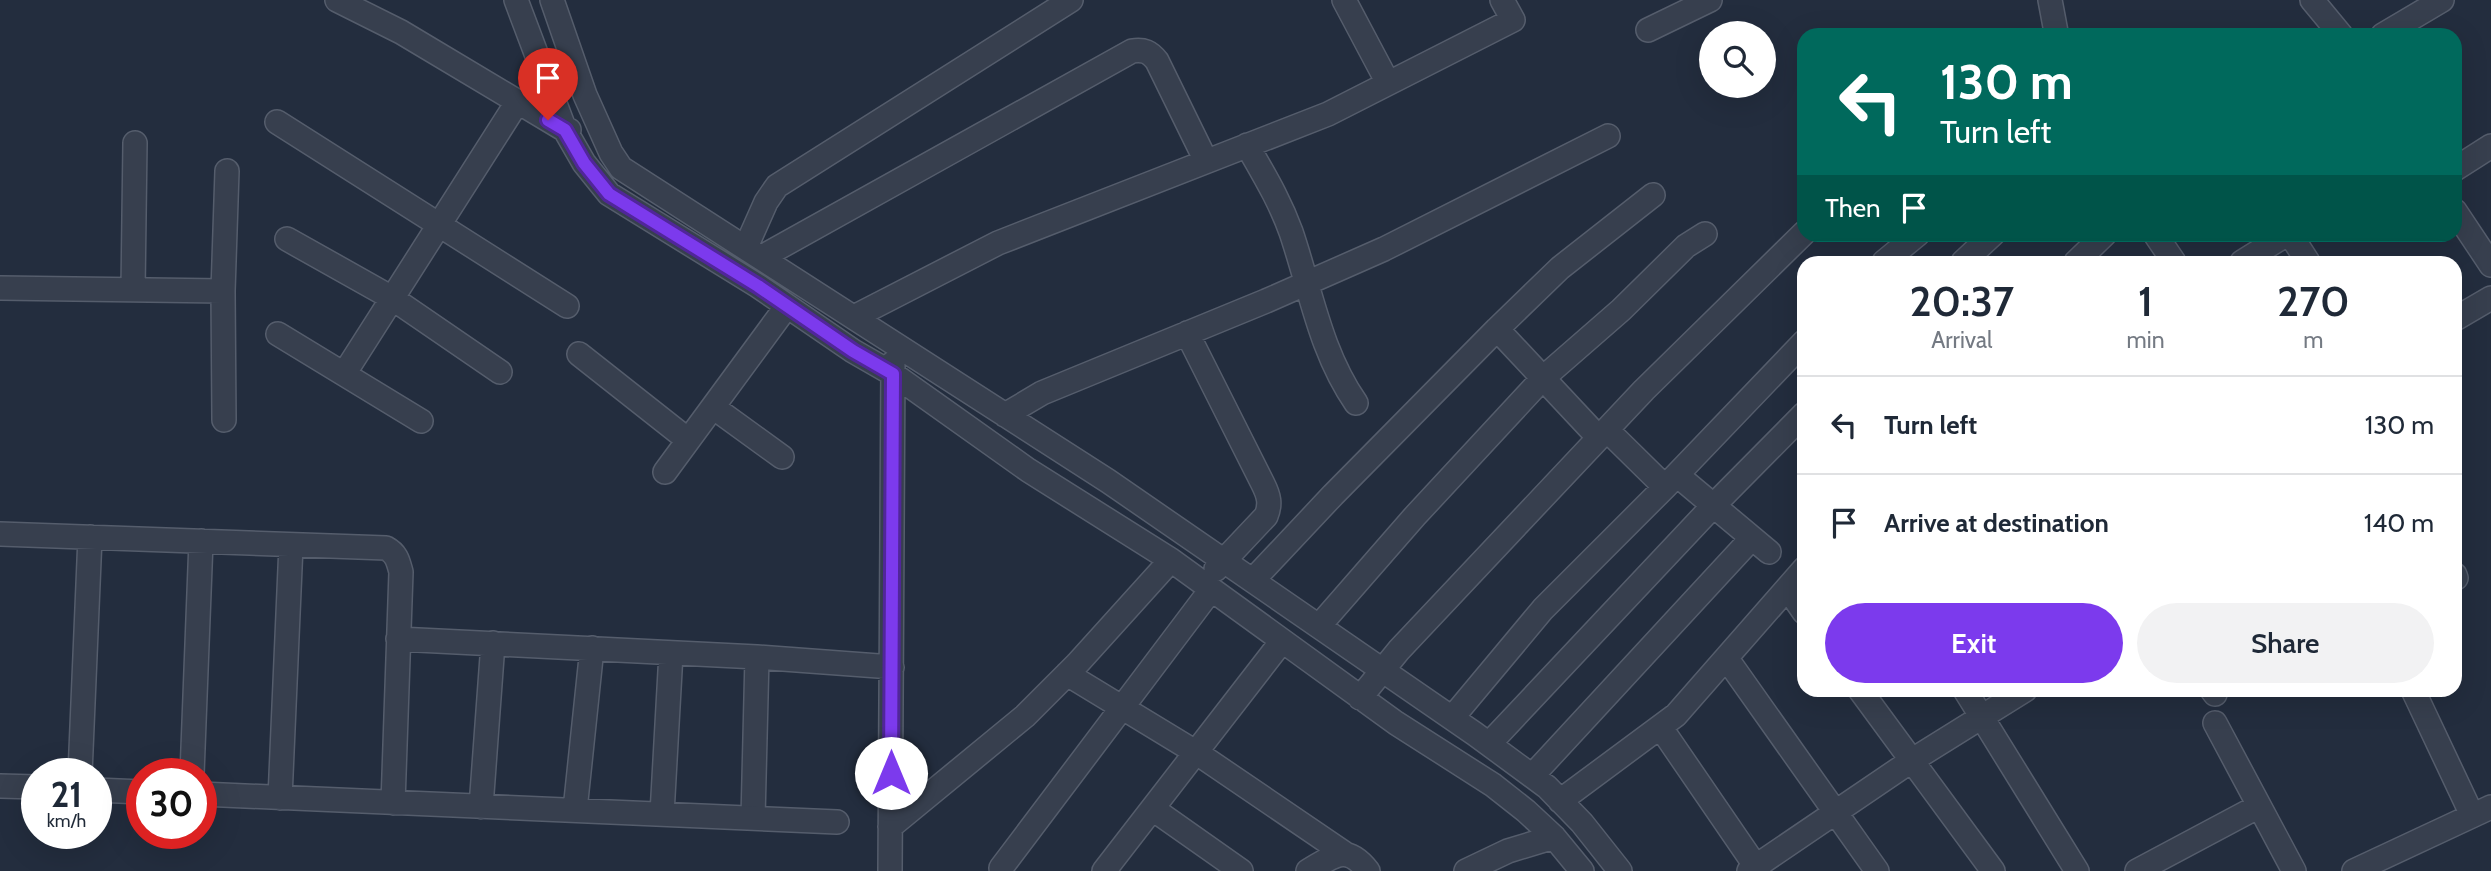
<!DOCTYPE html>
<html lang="en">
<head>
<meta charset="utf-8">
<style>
	body { margin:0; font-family:Cabin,sans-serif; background:#f2f2f3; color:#1f2937; height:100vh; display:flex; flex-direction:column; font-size:26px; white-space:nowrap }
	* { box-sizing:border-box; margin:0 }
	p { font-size:23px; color:#747a83 }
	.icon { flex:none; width:38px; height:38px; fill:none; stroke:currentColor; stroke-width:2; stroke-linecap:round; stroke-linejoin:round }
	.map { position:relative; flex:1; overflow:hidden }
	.details { position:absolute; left:1797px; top:256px; width:665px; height:441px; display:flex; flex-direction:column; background:#fff; border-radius:21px; box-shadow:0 7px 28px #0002 }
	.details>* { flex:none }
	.banner { position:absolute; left:1797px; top:28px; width:665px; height:214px; border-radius:21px; box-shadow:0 7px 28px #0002; background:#00695c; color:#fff; overflow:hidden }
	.controls { position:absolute; left:1699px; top:21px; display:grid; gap:14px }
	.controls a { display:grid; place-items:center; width:77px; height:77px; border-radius:50%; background:#fff; box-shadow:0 7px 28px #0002; font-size:35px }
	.speed { position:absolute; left:21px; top:758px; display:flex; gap:14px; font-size:35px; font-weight:700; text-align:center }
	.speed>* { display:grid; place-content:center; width:91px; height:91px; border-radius:50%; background:#fff; box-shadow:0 7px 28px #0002; line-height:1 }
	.speed small { font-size:18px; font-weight:400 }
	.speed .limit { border:10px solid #d22; background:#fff; color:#111 }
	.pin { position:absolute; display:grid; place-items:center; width:60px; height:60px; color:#fff; margin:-72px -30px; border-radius:50% 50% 50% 0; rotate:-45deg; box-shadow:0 0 7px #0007 }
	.pin .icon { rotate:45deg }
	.me { position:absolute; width:77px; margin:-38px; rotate:0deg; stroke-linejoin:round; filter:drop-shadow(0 0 5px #0008) }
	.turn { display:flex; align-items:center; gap:24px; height:147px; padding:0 28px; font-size:32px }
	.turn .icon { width:91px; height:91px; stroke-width:2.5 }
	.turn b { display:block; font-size:49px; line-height:60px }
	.then { display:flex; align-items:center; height:66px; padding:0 28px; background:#0003; gap:14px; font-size:26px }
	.eta { display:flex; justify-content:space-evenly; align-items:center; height:119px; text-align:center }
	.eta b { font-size:42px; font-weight:600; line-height:49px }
	.button { display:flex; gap:14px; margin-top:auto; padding:14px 28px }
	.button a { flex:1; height:80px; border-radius:42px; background:#7c3aed; color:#fff; font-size:28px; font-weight:600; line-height:80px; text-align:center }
	.button a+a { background:#f2f2f3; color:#1f2937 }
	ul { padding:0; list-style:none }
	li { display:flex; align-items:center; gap:21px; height:98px; padding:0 28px; border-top:2px solid #e0e1e3 }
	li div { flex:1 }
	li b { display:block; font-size:26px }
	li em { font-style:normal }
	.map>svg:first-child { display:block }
</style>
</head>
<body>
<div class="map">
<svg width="2491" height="871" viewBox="0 0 2491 871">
	<rect width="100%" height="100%" fill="#232d3e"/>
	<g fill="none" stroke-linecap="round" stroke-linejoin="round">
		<defs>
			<path id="minor" d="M337 0 401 32 565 130H569
				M516 0 565 130 584 163 609 194 758 286 853 351 893 374 1028 470 1171 560 1396 723 1493 785 1526 811 1554 837 1582 871
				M552 0 585 95 611 153 621 168 1108 481 1475 734 1547 787 1582 823 1620 871
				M1344 0 1388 83
				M2050 0 2056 32 2054 35
				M2312 0 2341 35
				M1648 30 1710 0
				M2383 35 2442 0
				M277 122 567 306
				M1247 145C1264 175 1279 199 1291 232 1311 291 1320 351 1356 403
				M2455 169 2491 146
				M2455 211 2491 265
				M2155 234 2174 262
				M2290 234 2308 262
				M287 239 392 298 500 372
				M746 247 766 202 777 186 1071 0
				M762 257 1132 51C1144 49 1150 52 1157 61L1206 161
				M1884 262 1918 234
				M1963 262 1993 234
				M2076 262 2105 234
				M2242 262 2287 234
				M0 288 223 291
				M133 290 135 143
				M854 317 998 243 1328 114 1513 20 1502 0
				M2455 319 2491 298
				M1497 329 1599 438
				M1187 333 1263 484C1269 496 1271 504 1266 516L1216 569
				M278 334 421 421
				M579 354 688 440
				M344 374 518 101
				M713 407 782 457
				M1005 415 1042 393 1266 301 1384 249 1608 136
				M224 420 223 291 227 171
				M1607 430 1665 487
				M665 472 787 306
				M1677 475 1769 552
				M0 534 386 548C397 554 398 561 401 572L393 803
				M2455 575 2456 578
				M1253 580 1333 495 1497 329 1560 268 1653 195
				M1788 589 1804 612
				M1319 626 1415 516 1543 378 1621 310 1686 246 1705 234
				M398 639 757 657 892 667
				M1727 659 1877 871
				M1067 674 1197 753 1344 853
				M1860 690 1993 871
				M1965 690 2077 871
				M2212 690 2215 694
				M2413 690 2472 815
				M1360 698 1399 650 1644 390 1804 233
				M1452 718 1543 609 1665 487 1804 342
				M2215 723 2294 871
				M1661 728 1759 871
				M1489 744 1713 506 1804 414
				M80 774 90 537
				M192 774 201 541
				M1532 776 1752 538
				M0 786 37 787
				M96 790 142 792
				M201 794 837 822
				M280 798 291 545
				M1560 801 1676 715 1804 569
				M481 807 493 643
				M1153 809 1241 871
				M575 810 592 648
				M662 814 671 653
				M753 818 757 657
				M890 827 1025 716 1077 664 1171 560
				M1001 868 1210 591
				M890 871 893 363
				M1104 871 1282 641
				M1308 871C1334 856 1346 843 1368 871
				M1466 871 1508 851 1554 837
				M1749 871 1911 761 2025 690
				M2137 871 2259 806
				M2354 871 2491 807"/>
		</defs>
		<!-- minor casing -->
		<use href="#minor" stroke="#555d6c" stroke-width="26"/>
		<!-- minor -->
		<use href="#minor" stroke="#373f4e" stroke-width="23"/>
	</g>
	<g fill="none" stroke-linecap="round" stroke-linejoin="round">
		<defs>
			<path id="route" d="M548 120 565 130 584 163 609 194 758 286 853 351 893 374 891 773"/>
		</defs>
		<!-- route casing -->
		<use href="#route" stroke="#51269a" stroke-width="18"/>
		<!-- route -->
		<use href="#route" stroke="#7c3aed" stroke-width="12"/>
	</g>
</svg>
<div class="controls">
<a><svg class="icon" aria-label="search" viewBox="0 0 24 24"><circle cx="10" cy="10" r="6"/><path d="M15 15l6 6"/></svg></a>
</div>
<div class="speed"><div>21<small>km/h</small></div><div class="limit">30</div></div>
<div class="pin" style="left:548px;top:120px;background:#d93025"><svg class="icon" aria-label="arrive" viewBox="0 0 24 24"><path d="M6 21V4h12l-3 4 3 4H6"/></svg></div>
<svg class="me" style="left:891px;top:773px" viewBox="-20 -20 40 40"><circle r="19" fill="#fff"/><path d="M0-13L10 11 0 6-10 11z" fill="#7c3aed"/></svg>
<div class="banner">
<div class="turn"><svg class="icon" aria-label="left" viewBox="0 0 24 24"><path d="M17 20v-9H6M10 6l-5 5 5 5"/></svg><div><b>130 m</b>Turn left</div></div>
<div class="then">Then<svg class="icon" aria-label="arrive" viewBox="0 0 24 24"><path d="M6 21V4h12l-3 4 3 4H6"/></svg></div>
</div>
<section class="details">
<div class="eta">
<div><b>20:37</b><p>Arrival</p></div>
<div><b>1</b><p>min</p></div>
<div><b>270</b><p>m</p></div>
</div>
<ul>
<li><svg class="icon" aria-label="left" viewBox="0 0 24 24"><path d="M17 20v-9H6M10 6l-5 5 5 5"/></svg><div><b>Turn left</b></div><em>130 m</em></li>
<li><svg class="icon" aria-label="arrive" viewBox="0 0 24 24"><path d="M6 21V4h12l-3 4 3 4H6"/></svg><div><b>Arrive at destination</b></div><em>140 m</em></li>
</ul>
<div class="button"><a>Exit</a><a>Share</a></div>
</section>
</div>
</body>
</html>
